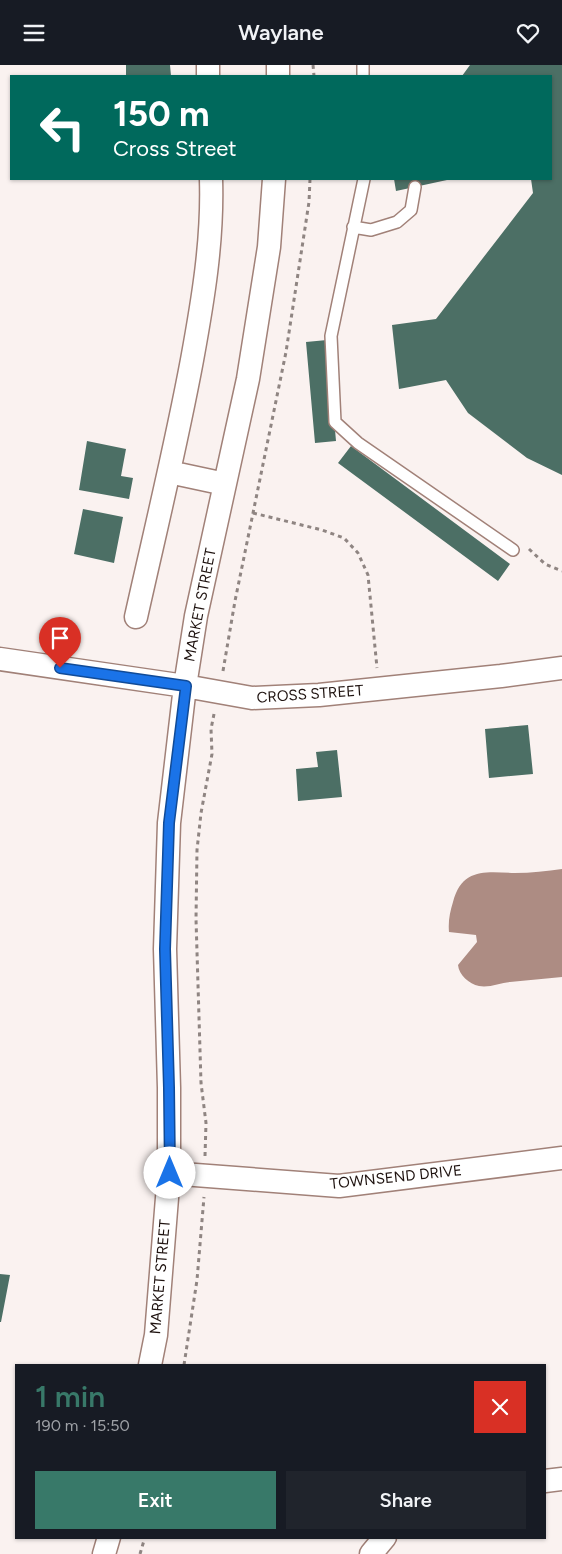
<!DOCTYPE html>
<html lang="en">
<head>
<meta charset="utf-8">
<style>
	body { margin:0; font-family:Figtree,sans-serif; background:#20242c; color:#f1f3f6; height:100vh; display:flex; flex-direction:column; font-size:19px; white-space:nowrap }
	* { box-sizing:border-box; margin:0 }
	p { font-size:16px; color:#9ea1a6 }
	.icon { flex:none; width:28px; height:28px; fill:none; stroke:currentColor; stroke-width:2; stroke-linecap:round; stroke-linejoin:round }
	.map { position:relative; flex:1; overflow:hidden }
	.sheet { position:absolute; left:15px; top:1299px; width:531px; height:175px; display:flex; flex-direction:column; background:#171b24; border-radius:0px; box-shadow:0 1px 4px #0004 }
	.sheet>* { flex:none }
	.hud { position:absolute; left:10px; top:10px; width:542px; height:105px; border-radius:0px; box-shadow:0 1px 4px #0004; background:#00695c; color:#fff; overflow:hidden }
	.pin { position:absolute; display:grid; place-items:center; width:42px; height:42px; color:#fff; margin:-51px -21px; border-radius:50% 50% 50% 0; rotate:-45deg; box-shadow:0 0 5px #0007 }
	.pin .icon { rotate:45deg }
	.me { position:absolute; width:55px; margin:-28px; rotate:0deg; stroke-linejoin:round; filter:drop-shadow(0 0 4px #0008) }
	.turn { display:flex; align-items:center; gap:18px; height:105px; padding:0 20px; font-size:22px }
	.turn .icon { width:65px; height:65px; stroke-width:2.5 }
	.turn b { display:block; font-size:35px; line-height:42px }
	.round { display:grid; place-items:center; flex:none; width:52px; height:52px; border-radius:0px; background:#20242c }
	.overview { display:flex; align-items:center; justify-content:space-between; height:85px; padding:0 20px }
	h1 { font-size:30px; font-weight:600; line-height:38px; color:#387969 }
	.action { display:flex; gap:10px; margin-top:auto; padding:10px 20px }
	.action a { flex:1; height:58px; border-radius:0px; background:#387969; color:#fff; font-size:20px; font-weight:600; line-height:58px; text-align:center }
	.action a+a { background:#20242c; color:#f1f3f6 }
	header { display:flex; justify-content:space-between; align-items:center; height:65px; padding:0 20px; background:#171b24; font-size:22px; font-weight:600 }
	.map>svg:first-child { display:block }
</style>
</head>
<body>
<header><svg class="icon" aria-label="menu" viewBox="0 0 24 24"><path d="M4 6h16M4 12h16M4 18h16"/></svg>Waylane<svg class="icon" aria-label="heart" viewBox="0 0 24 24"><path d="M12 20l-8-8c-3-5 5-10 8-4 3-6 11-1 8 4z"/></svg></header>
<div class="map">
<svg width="562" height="1489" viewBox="0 0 562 1489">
	<rect width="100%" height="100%" fill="#faf2f0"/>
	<!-- water -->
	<path fill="#ad8c83" d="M562 804V912C545 914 527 915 510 917 500 918 489 923 479 921 469 919 459 910 458 900L477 877 476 870 449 867C448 856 450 847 453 837 462 802 487 807 515 808 531 808 547 806 562 804Z"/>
	<!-- building -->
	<path fill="#4c6f65" d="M126 0H170L171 11H126Z
		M470 0H562V410L527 393 468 348 446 315 399 324 392 260 436 254 533 128 531 114H551V11H462Z
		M394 114H447V115L396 126Z
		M327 275 336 376 315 378 306 277Z
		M87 376 126 384 121 411 133 413 129 434 79 425Z
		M351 381 510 499 498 516 338 398Z
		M83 444 123 452 114 498 74 489Z
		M528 660 533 709 489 713 485 664Z
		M337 685 342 732 298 736 296 704 318 702 316 687Z
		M0 1209 10 1210 1 1257H0Z"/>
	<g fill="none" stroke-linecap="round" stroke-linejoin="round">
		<defs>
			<path id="lane" d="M363 11V0
				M364 114 331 271 335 357 358 378 513 485
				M353 162 371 165 397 157 411 145 415 122"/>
			<path id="street" d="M208 0V11
				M278 0V11
				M169 407 225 419
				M136 552C155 467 176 381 192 295 203 235 213 175 211 114
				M0 594 185 621 252 633 319 630 501 611 562 603
				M169 1108 339 1121 562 1093
				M150 1300 156 1270 169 1108V1023L165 884 169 758 185 621 196 551 248 314 269 182 274 114
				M545 1416 562 1414
				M104 1489 109 1472
				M371 1489 385 1472"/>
		</defs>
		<!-- lane casing -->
		<use href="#lane" stroke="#a18178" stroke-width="14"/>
		<!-- street casing -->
		<use href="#street" stroke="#a18178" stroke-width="25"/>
		<!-- path -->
		<path stroke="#8f8582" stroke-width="3" stroke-dasharray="4 4" stroke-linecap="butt" d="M313 0 314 11
			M253 448 322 465 344 473 358 488 368 510 377 603
			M529 484 545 499 562 506
			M223 606 235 536 286 287 309 137 310 114
			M205 1091 206 1058 201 1018 196 854 197 785 201 748 212 689 211 664 214 649
			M184 1300 197 1215 204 1132
			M140 1489 145 1472"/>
		<!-- lane -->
		<use href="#lane" stroke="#fff" stroke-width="11"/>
		<!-- street -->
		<use href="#street" stroke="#fff" stroke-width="22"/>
	</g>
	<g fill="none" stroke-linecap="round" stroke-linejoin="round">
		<defs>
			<path id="route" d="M60 603 186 621 169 758 165 884 169 1023 170 1108"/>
		</defs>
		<!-- route casing -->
		<use href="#route" stroke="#114b97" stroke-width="12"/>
		<!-- route -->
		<use href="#route" stroke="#1a73e8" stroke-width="9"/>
	</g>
	<g text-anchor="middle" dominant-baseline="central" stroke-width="4.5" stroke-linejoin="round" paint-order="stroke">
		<!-- street labels -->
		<g font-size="15" fill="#1e120f" stroke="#fff">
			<text transform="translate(200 540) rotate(-79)">MARKET STREET</text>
			<text transform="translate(310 629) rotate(-4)">CROSS STREET</text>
			<text transform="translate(396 1112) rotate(-6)">TOWNSEND DRIVE</text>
			<text transform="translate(160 1212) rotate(-85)">MARKET STREET</text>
		</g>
	</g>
</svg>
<div class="pin" style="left:60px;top:603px;background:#d93025"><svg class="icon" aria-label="arrive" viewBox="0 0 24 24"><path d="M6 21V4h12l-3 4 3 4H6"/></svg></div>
<svg class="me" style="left:170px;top:1108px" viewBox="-20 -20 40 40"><circle r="19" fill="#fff"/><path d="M0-13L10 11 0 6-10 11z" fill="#1a73e8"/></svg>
<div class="hud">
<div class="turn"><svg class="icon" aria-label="left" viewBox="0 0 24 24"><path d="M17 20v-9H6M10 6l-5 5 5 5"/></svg><div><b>150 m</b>Cross Street</div></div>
</div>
<section class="sheet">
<div class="overview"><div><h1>1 min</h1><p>190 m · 15:50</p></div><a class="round" style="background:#d93025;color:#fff"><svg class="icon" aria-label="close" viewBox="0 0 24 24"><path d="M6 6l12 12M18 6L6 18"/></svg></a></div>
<div class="action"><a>Exit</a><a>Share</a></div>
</section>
</div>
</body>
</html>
